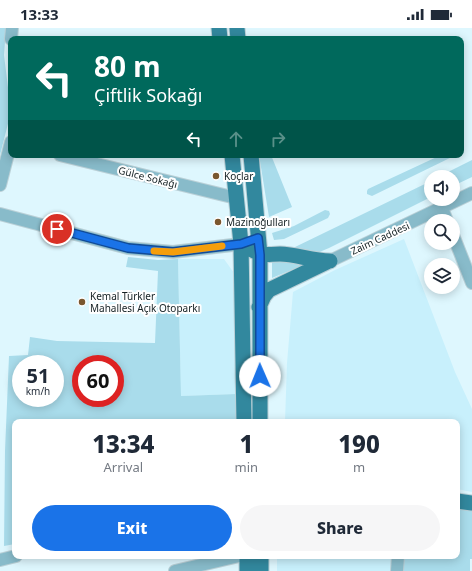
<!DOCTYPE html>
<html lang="en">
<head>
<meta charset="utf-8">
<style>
	body { margin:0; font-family:"Noto Sans",sans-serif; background:#f6f6f7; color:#1f2937; height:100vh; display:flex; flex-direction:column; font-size:15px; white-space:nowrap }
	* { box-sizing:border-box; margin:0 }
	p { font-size:13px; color:#747a83 }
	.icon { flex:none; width:22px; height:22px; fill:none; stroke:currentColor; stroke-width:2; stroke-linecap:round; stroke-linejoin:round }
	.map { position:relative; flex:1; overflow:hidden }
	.details { position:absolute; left:12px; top:391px; width:448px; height:140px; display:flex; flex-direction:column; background:#fff; border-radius:8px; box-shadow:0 2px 10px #0003 }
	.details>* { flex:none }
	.guide { position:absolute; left:8px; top:8px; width:456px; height:122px; border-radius:8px; box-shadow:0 2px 10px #0003; background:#00695c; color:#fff; overflow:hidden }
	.tools { position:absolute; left:424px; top:142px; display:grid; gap:8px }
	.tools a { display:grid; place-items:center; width:36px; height:36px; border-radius:50%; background:#fff; box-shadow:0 2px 10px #0003; font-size:20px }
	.speed { position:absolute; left:12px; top:327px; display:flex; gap:8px; font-size:20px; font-weight:700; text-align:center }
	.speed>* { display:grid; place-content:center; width:52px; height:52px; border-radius:50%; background:#fff; box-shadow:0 2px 10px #0003; line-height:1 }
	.speed small { font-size:10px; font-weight:400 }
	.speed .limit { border:6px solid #d22; background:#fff; color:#111 }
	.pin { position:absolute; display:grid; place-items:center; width:34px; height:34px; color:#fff; margin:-17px; border:2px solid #fff; border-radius:50%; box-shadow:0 1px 4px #0007 }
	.me { position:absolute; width:44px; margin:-22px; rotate:359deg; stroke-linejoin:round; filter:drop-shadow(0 0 3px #0008) }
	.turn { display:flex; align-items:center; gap:14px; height:84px; padding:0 20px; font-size:18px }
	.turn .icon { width:52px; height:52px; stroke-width:2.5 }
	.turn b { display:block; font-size:28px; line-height:34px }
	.lanes { display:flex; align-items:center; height:38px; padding:0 20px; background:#0003; justify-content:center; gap:20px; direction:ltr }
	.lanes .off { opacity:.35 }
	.eta { display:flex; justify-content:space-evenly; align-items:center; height:68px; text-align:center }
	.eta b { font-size:24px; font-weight:800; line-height:28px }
	.cta { display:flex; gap:8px; margin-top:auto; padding:8px 20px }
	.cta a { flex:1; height:46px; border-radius:24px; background:#1a73e8; color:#fff; font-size:16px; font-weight:800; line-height:46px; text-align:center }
	.cta a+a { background:#f6f6f7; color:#1f2937 }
	.status { display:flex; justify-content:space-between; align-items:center; height:28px; padding:0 20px; background:#fff; direction:ltr }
	.status svg { height:11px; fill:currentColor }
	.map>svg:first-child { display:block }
</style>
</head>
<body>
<div class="status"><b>13:33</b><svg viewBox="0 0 49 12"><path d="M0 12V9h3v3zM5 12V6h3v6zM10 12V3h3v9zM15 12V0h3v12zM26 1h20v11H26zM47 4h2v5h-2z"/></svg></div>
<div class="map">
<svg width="472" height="543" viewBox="0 0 472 543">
	<rect width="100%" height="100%" fill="#def7fe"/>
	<!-- built -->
	<path fill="#c8f0fc" d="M404 211 455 344 472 381V464L457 461V394H285L287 335 293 264 335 242Z
		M178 231H224L234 245 236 366 181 368Z
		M277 528H392L393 543H277Z"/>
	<!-- green -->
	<path fill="#a9dceb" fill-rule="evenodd" d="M0 0H6L4 27 11 84 0 127Z
		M259 127H271L292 179 269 189Z
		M441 127H456L372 168 367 166V163L368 161Z
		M472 132V149L453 158V149H438Z
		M431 153V169L329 220 317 225 293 220Z
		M325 182 329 183 330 186 328 190 284 211 274 212 272 205 294 198Z
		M128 229 158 232 178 231 181 368 236 366 237 394H15V516L4 518 5 423 9 328 28 327 30 309 57 313 155 315 158 243 126 239ZM21 336H55V370H21ZM81 336H115V370H81Z
		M272 231 306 236 272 250Z
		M457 481 472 482V531H470V543H401L402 528H457Z"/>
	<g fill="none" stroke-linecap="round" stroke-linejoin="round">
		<defs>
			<path id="minor" d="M11 11 12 0
				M60 127 236 170
				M0 157 11 114
				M442 180 447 193
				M0 186 128 220 173 224 241 216
				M453 207 472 255
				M330 233 472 165
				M0 532 16 528
				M175 543 239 528
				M397 543 398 528"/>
			<path id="major" d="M219 0 220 11
				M237 0 238 11
				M232 127 241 216 244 394
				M251 127 260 227V394
				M252 222C265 229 267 226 280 226 296 226 312 233 330 233
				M259 279 264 268 269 262 329 233
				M457 473 472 475
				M247 543V528
				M261 543V528"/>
		</defs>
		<!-- minor casing -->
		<use href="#minor" stroke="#bad0d7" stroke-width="14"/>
		<!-- major casing -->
		<use href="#major" stroke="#bad0d7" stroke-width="17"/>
		<!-- minor -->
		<use href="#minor" stroke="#88bbca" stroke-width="12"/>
		<!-- major -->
		<use href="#major" stroke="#32889e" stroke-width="15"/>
	</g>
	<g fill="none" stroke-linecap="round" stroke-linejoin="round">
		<defs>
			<path id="route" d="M57 201 128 220 173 224 241 216 258 210 260 227V348"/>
		</defs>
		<!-- route casing -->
		<use href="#route" stroke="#114b97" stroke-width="10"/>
		<!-- route -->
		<use href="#route" stroke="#1a73e8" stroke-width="7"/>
		<!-- slow -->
		<path stroke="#f59e0b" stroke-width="7" d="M154 223 173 224 222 218"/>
	</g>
	<!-- markers -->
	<g fill="#7a572f" stroke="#fff" stroke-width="1.5">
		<circle cx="216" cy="148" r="4"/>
		<circle cx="218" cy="194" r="4"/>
		<circle cx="82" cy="274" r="4"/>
	</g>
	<g text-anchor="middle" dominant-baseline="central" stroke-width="4" stroke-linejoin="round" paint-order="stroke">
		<!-- poi labels -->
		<g font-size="10" fill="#142023" stroke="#fff" text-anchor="start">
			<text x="224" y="148">Koçlar</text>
			<text x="226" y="194">Mazinoğulları</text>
			<text x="90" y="268">Kemal Türkler<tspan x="90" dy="12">Mahallesi Açık Otoparkı</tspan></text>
		</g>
		<!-- street labels -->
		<g font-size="10" fill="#142023" stroke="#fff">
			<text transform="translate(148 149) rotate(14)">Gülce Sokağı</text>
			<text transform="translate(380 210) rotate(-25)">Zaim Caddesi</text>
		</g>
	</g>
</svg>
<div class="tools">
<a><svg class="icon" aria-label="sound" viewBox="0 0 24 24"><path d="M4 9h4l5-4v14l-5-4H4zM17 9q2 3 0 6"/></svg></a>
<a><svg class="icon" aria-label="search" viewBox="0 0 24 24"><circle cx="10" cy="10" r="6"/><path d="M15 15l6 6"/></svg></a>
<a><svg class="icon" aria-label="layers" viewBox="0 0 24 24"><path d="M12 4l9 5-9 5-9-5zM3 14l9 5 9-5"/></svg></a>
</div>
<div class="speed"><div>51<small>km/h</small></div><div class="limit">60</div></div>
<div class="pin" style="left:57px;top:201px;background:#d93025"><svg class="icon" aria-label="arrive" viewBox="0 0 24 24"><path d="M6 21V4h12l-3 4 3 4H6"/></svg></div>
<svg class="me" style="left:260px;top:348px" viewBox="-20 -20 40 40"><circle r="19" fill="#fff"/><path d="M0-13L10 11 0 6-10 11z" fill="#1a73e8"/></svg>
<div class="guide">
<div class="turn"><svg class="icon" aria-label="left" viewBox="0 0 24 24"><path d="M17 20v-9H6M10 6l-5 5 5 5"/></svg><div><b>80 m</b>Çiftlik Sokağı</div></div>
<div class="lanes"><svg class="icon" aria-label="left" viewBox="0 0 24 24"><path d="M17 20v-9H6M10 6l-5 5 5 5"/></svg><svg class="icon off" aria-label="ahead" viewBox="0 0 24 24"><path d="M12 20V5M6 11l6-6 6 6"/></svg><svg class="icon off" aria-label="right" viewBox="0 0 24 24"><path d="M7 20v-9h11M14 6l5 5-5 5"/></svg></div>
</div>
<section class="details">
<div class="eta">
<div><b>13:34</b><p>Arrival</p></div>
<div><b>1</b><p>min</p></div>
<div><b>190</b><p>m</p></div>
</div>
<div class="cta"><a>Exit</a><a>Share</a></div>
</section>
</div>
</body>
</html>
